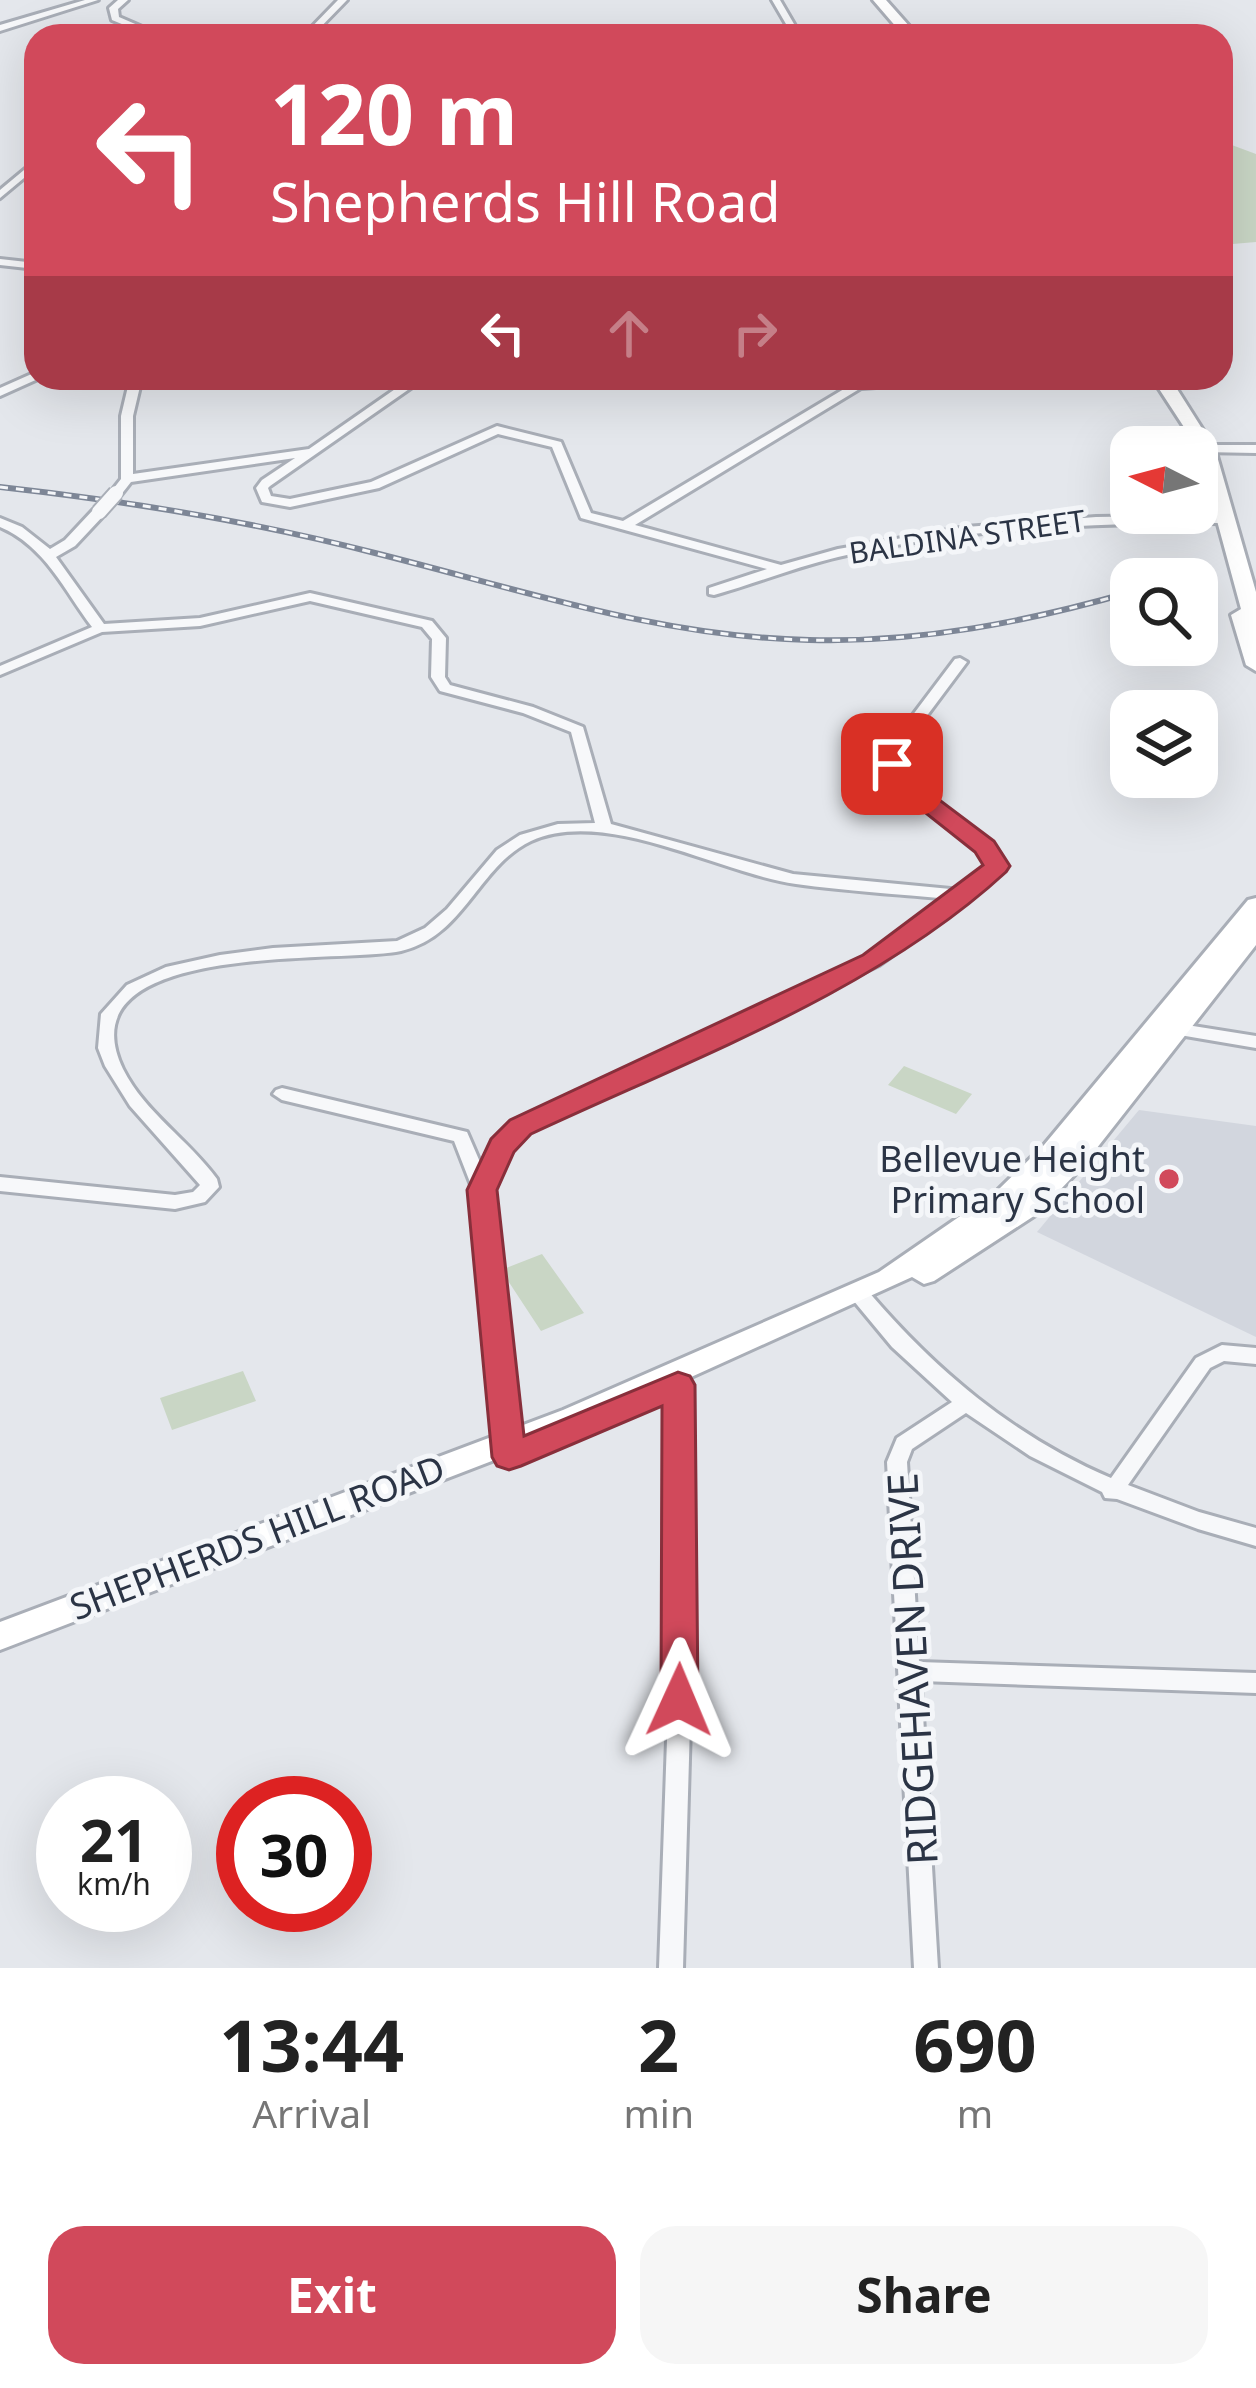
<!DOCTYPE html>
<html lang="en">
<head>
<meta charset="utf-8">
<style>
	body { margin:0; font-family:"Noto Sans",sans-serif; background:#f6f6f6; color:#222; height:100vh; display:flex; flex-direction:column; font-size:45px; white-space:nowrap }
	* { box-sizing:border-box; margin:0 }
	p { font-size:39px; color:#767676 }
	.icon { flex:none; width:66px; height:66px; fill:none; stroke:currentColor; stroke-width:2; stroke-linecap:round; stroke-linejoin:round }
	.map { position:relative; height:1968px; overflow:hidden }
	.drawer { display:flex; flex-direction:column; background:#fff; flex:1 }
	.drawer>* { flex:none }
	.top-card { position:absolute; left:24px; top:24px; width:1209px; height:366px; border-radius:36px; box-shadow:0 12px 48px #0002; background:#d1495b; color:#fff; overflow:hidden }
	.needle { width:78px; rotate:276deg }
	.controls { position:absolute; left:1110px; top:426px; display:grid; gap:24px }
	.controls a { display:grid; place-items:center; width:108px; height:108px; border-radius:24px; background:#fff; box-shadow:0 12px 48px #0002; font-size:60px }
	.speed { position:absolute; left:36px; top:1776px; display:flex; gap:24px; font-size:60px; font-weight:700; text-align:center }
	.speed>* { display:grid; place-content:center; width:156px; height:156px; border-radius:50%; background:#fff; box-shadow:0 12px 48px #0002; line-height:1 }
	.speed small { font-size:30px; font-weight:400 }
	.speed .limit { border:18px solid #d22; background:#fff; color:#111 }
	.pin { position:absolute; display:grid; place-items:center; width:102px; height:102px; color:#fff; margin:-51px; border-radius:24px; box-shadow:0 6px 18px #0006 }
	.me { position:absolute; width:132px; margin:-66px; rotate:1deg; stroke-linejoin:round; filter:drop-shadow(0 0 9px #0008) }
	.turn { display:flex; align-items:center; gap:42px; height:252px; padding:0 48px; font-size:54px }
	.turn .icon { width:156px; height:156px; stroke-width:2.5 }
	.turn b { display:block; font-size:84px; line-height:102px }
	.lanes { display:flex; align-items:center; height:114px; padding:0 48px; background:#0003; justify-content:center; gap:60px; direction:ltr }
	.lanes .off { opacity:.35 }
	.eta { display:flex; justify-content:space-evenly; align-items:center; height:204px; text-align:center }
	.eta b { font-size:72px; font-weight:700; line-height:84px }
	.action { display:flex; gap:24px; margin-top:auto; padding:24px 48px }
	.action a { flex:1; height:138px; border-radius:36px; background:#d1495b; color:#fff; font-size:48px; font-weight:700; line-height:138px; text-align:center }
	.action a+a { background:#f6f6f6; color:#222 }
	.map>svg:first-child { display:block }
</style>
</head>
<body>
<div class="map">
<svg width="1256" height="1968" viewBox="0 0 1256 1968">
	<rect width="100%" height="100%" fill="#e4e7ec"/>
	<!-- built -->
	<path fill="#d2d6de" d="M1139 1110 1256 1126V1337L1037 1232Z"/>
	<!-- green -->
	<path fill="#c9d6c5" d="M1221 141 1256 154V242L1221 245Z
		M904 1066 972 1094 956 1114 888 1085Z
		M542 1254 584 1313 541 1331 501 1270Z
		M243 1371 256 1401 172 1430 160 1398Z"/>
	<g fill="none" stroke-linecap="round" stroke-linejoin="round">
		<defs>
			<path id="street" d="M85 0H98L0 31V25Z
				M118 0H128L118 9 119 17 163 36H151L112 20 109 8Z
				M338 0H347L312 36H303Z
				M772 0H780L801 36H793Z
				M36 160V168L0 198V190Z
				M0 259 36 263V269L0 265Z
				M36 372V378H40L0 396V388Z
				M130 378H142L133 416V474L309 449 411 378H425L270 486 268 488 271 496 290 499 371 482 497 426 561 442 591 513 623 521 854 383 904 378H957L951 382 861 388 635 525 781 565 838 549 966 527 1096 517 1226 515 1232 519 1226 523C1096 523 965 527 838 557 796 567 756 583 714 595L709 594V588L767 569 581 518 552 447 498 434 379 488 290 507 262 502 256 488 262 480 295 458 131 482 120 496H112L110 493 121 479V416Z
				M1206 445H1256V453L1202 452V446Z
				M99 508 104 509V515L75 546 56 557 104 624 200 618 310 593 432 621 446 638 445 677 450 685 533 707 583 727 611 824 793 874 961 890 989 865 979 849 917 801 885 764 903 728 955 659 960 658 967 662 917 729 900 764 927 795 990 843 1005 866 1003 869 971 899 879 965 527 1131 509 1150 491 1190 519 1457 516 1463 509 1465 502 1463 499 1457 473 1190 454 1141 282 1100 273 1094 276 1090 282 1088 467 1132 483 1169 496 1143 515 1123 867 957 950 899C898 894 846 891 796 884 719 873 606 807 531 841 478 866 464 937 401 951 342 964 61 939 123 1069 145 1113 189 1140 217 1179L219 1187 205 1202 175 1209 0 1191V1177L175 1195 193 1192 200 1185 130 1106 105 1066 98 1048 101 1014 127 985 166 967 220 955 273 948 397 941 425 928 447 909 497 850 520 835 558 824 595 823 571 732 523 713 440 691 431 677 432 639 422 627 310 601 200 626 102 632 0 675V666L92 627C64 590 45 546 0 527V518L22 527 50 549 65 540 94 509Z
				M1168 1022 1256 1036V1048L1162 1032 1160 1028Z
				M860 1288 867 1290C935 1370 1013 1436 1111 1478L1196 1358 1222 1345 1256 1348V1364L1224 1361 1210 1368 1128 1485 1199 1512 1256 1528V1546L1198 1529 1117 1499 1105 1498 1102 1492 1030 1456 966 1413 912 1449 907 1462 919 1662 1256 1673V1693L921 1681 938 1968H914L887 1462 897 1438 952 1402 892 1347 853 1300 851 1295 853 1290Z
				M679 1362 686 1365 689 1370 692 1655 683 1968H659L670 1655 669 1370 672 1365Z"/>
			<path id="secondary" d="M873 0H886L918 36H904Z
				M1152 378H1170L1215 449 1256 592V671L1246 665 1231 615 1241 609 1197 447Z
				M1256 898V945L1082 1167 1037 1214 934 1281 924 1284 912 1277 583 1426 0 1650V1622L563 1410 879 1272 998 1190 1044 1145 1248 900Z"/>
		</defs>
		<!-- street casing -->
		<use href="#street" stroke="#a9aeb7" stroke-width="6"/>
		<!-- secondary casing -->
		<use href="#secondary" stroke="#a9aeb7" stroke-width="6"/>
		<!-- street -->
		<use href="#street" fill="#f7f8fa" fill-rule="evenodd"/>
		<!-- secondary -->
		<use href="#secondary" fill="#fff" fill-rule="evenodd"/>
		<defs>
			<path id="rail" d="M0 487C126 501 252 521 375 553 519 589 659 637 809 640 920 643 1026 622 1131 592"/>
		</defs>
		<!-- rail casing -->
		<use href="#rail" stroke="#7d8696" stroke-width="6"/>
		<!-- rail -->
		<use href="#rail" stroke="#f4f6f9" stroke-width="3" stroke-dasharray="8" stroke-linecap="butt"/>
		<defs>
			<path id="street-bridge" d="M99 512 116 493"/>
		</defs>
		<!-- street-bridge casing -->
		<use href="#street-bridge" stroke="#a9aeb7" stroke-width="18" stroke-linecap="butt"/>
		<!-- street-bridge -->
		<use href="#street-bridge" stroke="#f7f8fa" stroke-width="14"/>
	</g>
	<!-- route -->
	<path fill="#d1495b" stroke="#882f3b" stroke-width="3" d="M892 756 900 758 930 793 994 841 1010 866 1006 872C876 992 691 1059 531 1134L514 1152 497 1190 524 1436 678 1372 690 1376 695 1385 698 1700 692 1711 679 1716 666 1711 661 1700 662 1406 521 1466 509 1470 497 1466 492 1457 467 1190 491 1139 510 1120 863 955 983 865 975 852 913 803 883 769 879 764Z"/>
	<!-- markers -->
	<circle fill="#d1495b" stroke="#f4f6f9" stroke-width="4.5" cx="1169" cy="1179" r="12"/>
	<g text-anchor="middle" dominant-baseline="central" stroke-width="10" stroke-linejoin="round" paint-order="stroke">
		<!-- far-street labels -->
		<g font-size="30" fill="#2b3445" stroke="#f4f6f9">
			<text transform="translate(967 536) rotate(-8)">BALDINA STREET</text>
		</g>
		<!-- poi labels -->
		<g font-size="36" fill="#2b3445" stroke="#f4f6f9" text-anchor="end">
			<text x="1145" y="1158">Bellevue Height<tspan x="1145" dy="41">Primary School</tspan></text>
		</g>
		<!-- street labels -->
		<g font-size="36" fill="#2b3445" stroke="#f4f6f9">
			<text transform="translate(257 1537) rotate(-21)">SHEPHERDS HILL ROAD</text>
		</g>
		<!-- near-street labels -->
		<g font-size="42" fill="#2b3445" stroke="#f4f6f9">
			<text transform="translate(911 1669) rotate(-93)">RIDGEHAVEN DRIVE</text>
		</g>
	</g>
</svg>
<div class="controls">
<a><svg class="needle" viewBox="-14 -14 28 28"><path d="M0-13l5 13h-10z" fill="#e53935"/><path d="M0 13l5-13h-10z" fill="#767676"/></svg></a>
<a><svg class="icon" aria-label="search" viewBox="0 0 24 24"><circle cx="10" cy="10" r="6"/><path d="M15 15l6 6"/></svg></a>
<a><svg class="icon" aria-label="layers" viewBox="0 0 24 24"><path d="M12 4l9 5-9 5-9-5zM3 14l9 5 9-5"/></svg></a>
</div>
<div class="speed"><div>21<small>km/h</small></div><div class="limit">30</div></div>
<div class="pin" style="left:892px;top:764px;background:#d93025"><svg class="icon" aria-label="arrive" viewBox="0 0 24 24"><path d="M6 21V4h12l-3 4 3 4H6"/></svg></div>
<svg class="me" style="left:679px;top:1700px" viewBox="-20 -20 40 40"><path d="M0-17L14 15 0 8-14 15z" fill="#d1495b" stroke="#fff" stroke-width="4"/></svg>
<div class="top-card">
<div class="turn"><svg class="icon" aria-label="left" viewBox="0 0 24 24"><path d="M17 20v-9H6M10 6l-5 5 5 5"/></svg><div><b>120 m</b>Shepherds Hill Road</div></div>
<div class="lanes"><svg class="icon" aria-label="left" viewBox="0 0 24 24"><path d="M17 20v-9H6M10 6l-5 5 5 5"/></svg><svg class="icon off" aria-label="ahead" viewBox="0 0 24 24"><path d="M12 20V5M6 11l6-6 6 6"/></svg><svg class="icon off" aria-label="right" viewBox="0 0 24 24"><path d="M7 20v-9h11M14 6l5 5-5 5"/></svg></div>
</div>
</div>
<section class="drawer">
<div class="eta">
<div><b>13:44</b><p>Arrival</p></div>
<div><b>2</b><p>min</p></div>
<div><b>690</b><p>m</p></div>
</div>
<div class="action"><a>Exit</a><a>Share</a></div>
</section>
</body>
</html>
